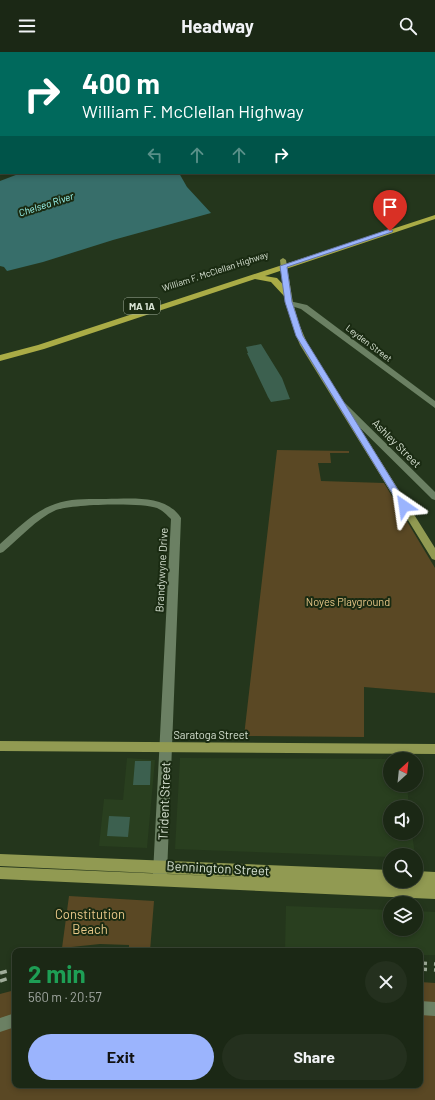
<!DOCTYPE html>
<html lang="en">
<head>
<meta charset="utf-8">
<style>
	body { margin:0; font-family:Barlow,sans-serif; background:#24301e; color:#f1f3f6; height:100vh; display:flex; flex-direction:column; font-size:15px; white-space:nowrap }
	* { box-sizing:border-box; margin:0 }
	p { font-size:13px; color:#a0a6a0 }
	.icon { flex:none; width:22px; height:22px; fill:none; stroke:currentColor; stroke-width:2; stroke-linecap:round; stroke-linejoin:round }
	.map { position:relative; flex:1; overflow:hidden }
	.side { position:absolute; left:12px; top:896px; width:411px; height:140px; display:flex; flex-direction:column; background:#1b2815; border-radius:8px; box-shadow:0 2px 6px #0003,0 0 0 1px #394434 }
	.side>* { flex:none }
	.guide { position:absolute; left:0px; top:0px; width:435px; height:122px; box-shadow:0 2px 6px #0003,0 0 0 1px #394434; background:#00695c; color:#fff; overflow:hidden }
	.needle { width:26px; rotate:27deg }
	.buttons { position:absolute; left:383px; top:700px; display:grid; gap:8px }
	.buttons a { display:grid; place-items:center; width:40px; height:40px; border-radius:50%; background:#1b2815; box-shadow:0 2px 6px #0003,0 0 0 1px #394434; font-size:20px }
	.pin { position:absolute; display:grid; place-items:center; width:34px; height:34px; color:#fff; margin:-41px -17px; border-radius:50% 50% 50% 0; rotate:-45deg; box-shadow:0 0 4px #0007 }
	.pin .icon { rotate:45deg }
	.me { position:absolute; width:44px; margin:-22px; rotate:328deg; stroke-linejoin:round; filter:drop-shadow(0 0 3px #0008) }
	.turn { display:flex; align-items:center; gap:14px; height:84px; padding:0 16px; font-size:18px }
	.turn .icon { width:52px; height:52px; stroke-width:2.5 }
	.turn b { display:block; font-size:28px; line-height:34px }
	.lanes { display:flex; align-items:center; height:38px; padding:0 16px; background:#0003; justify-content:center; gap:20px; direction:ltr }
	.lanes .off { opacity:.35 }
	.round { display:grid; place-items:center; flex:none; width:42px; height:42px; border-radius:21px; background:#24301e }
	.summary { display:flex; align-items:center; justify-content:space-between; height:68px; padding:0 16px }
	h1 { font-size:24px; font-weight:700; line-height:30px; color:#1e9e55 }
	.cta { display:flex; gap:8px; margin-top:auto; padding:8px 16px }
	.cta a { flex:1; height:46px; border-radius:24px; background:#9bb4fd; color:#111; font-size:16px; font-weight:700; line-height:46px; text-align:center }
	.cta a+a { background:#24301e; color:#f1f3f6 }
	header { display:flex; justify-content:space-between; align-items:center; height:52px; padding:0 16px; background:#1b2815; font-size:18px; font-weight:700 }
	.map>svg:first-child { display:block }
</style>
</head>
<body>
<header><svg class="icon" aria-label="menu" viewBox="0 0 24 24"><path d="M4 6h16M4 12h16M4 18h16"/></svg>Headway<svg class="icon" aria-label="search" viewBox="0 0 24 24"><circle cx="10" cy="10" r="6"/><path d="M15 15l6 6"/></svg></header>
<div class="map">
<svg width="435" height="1048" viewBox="0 0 435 1048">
	<rect width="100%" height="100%" fill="#24361c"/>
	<!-- built -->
	<path fill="#293f1f" d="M0 0H207L1 1 0 118Z
		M127 706 155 708 147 796 99 794 104 747 123 748Z
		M180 706 390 707V733H407L409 755H390V781H412L415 803H390V805L175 797Z
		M286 854 390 858V877H416V859L435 860V903H420V899L285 898Z"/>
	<!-- green -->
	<path fill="#5a4824" d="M277 398 349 399V401H330L331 411H318L321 429 384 431 435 516V641L364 635V685L244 684Z
		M69 844 154 849 150 899H129V893L100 892 62 896Z
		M420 930 435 931V1048H0V942L15 938V1033H420Z"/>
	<!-- water -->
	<path fill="#376e6a" d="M302 0H435V77L434 1H301Z
		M21 121H179L187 135 211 161 113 188 43 210 7 219 4 215 0 214V129Z"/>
	<!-- building -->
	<path fill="#3c604f" d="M261 292 282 326 290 347 271 350 268 345 247 301H248L246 295Z
		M135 709H151L150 733H133Z
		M109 764 130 765 128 785 107 784Z"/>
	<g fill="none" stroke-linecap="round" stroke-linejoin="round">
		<!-- minor -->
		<path fill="#6b8063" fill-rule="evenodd" d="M285 248 307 253 435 349V356L301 257 285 252Z
			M342 350 345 351 435 440V448L432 447 339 355V351Z
			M106 447C130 447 166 442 181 466L167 822 165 827 160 828 155 827 153 822 171 467C167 463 162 458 157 456 141 450 72 452 56 458 36 467 20 486 3 500L0 501V492C15 479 31 462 50 454 67 446 88 447 106 447Z
			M420 949 435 950V964L420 963Z
			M15 961V975L0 980V966Z"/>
		<!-- major -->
		<path fill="#919a52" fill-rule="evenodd" d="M0 10H1V12H0Z
			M283 206 286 208 293 251 299 272 308 293 435 496V508L432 507 300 293C288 266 283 238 280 208Z
			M0 689 435 692V702L0 699Z
			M0 802 390 818V829H395L390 831 416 833 411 829H416V819L435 820V847L0 827V815L238 825 0 814Z"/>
		<!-- highway -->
		<path fill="#aaac46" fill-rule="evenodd" d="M435 163V167L265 224 277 226 290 240V244H284L271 230 255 227 44 297 0 309V303L38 293Z"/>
		<!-- rail -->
		<path stroke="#9fac99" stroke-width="3.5" stroke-dasharray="7 7" stroke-linecap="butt" d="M124 899H157
			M420 911 435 912
			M420 917 435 918
			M0 921 15 917
			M0 929 15 924"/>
	</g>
	<!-- route -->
	<path fill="#9bb4fd" stroke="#6575a4" d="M390 177 393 179 392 180 287 215 292 250 303 284 408 454 404 457 401 456 296 284 285 250 280 214Z"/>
	<g text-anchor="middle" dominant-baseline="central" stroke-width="4" stroke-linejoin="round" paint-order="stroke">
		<!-- far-street labels -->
		<g font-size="9" fill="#d7e2d2" stroke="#1a2b12">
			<text transform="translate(215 219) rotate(-18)">William F. McClellan Highway</text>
			<text transform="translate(369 291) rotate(37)">Leyden Street</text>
		</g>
		<!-- far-water labels -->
		<g font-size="10" font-style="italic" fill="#9cf8f1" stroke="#1a2b12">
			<text transform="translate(46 152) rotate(-18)">Chelsea River</text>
		</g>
		<!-- shield labels -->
		<rect fill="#1a2b12" stroke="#9eab98" stroke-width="1" x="124" y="246" width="36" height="16" rx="3"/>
		<g font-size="10" font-weight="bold" fill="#d7e2d2">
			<text x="142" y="254">MA 1A</text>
		</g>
		<!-- street labels -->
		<g font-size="11" fill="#d7e2d2" stroke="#1a2b12">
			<text transform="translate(397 391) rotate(45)">Ashley Street</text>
			<text transform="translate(161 518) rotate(-87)">Brandywyne Drive</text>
			<text x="211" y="682">Saratoga Street</text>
		</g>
		<!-- park labels -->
		<g font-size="11" fill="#e8c889" stroke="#1a2b12">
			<text x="348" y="549">Noyes Playground</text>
		</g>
		<!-- near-street labels -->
		<g font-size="13" fill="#d7e2d2" stroke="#1a2b12">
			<text transform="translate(164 749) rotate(-88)">Trident Street</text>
			<text transform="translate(218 816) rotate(3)">Bennington Street</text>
		</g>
		<!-- near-park labels -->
		<g font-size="13" fill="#e8c889" stroke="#1a2b12">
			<text x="90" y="862">Constitution<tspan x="90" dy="15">Beach</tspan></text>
		</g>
	</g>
</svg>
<div class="buttons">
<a><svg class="needle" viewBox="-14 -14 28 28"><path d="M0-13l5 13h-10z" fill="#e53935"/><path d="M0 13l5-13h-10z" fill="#a0a6a0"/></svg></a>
<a><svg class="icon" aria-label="sound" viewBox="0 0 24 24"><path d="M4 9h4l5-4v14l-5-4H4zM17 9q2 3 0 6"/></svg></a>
<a><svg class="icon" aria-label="search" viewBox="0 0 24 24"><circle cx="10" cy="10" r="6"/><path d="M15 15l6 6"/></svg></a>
<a><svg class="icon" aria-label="layers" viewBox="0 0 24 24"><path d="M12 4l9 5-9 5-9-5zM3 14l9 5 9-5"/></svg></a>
</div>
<div class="pin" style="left:390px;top:179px;background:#d93025"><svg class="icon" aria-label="arrive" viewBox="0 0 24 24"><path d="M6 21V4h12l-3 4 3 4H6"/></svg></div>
<svg class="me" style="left:404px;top:454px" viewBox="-20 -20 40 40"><path d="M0-17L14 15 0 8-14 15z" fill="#9bb4fd" stroke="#fff" stroke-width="4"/></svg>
<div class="guide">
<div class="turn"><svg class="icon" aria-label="right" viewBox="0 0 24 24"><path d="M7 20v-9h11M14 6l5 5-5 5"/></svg><div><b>400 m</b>William F. McClellan Highway</div></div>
<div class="lanes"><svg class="icon off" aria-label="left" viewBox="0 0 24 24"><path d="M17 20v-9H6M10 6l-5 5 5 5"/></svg><svg class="icon off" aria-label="ahead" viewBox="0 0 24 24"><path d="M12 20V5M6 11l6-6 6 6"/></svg><svg class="icon off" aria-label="ahead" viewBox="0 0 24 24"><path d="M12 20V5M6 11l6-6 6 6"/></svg><svg class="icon" aria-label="right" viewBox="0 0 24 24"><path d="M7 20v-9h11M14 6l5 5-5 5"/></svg></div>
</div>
<section class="side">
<div class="summary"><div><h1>2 min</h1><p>560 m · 20:57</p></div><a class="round"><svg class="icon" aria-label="close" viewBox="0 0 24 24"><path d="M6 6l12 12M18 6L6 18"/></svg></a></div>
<div class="cta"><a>Exit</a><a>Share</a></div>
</section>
</div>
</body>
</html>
